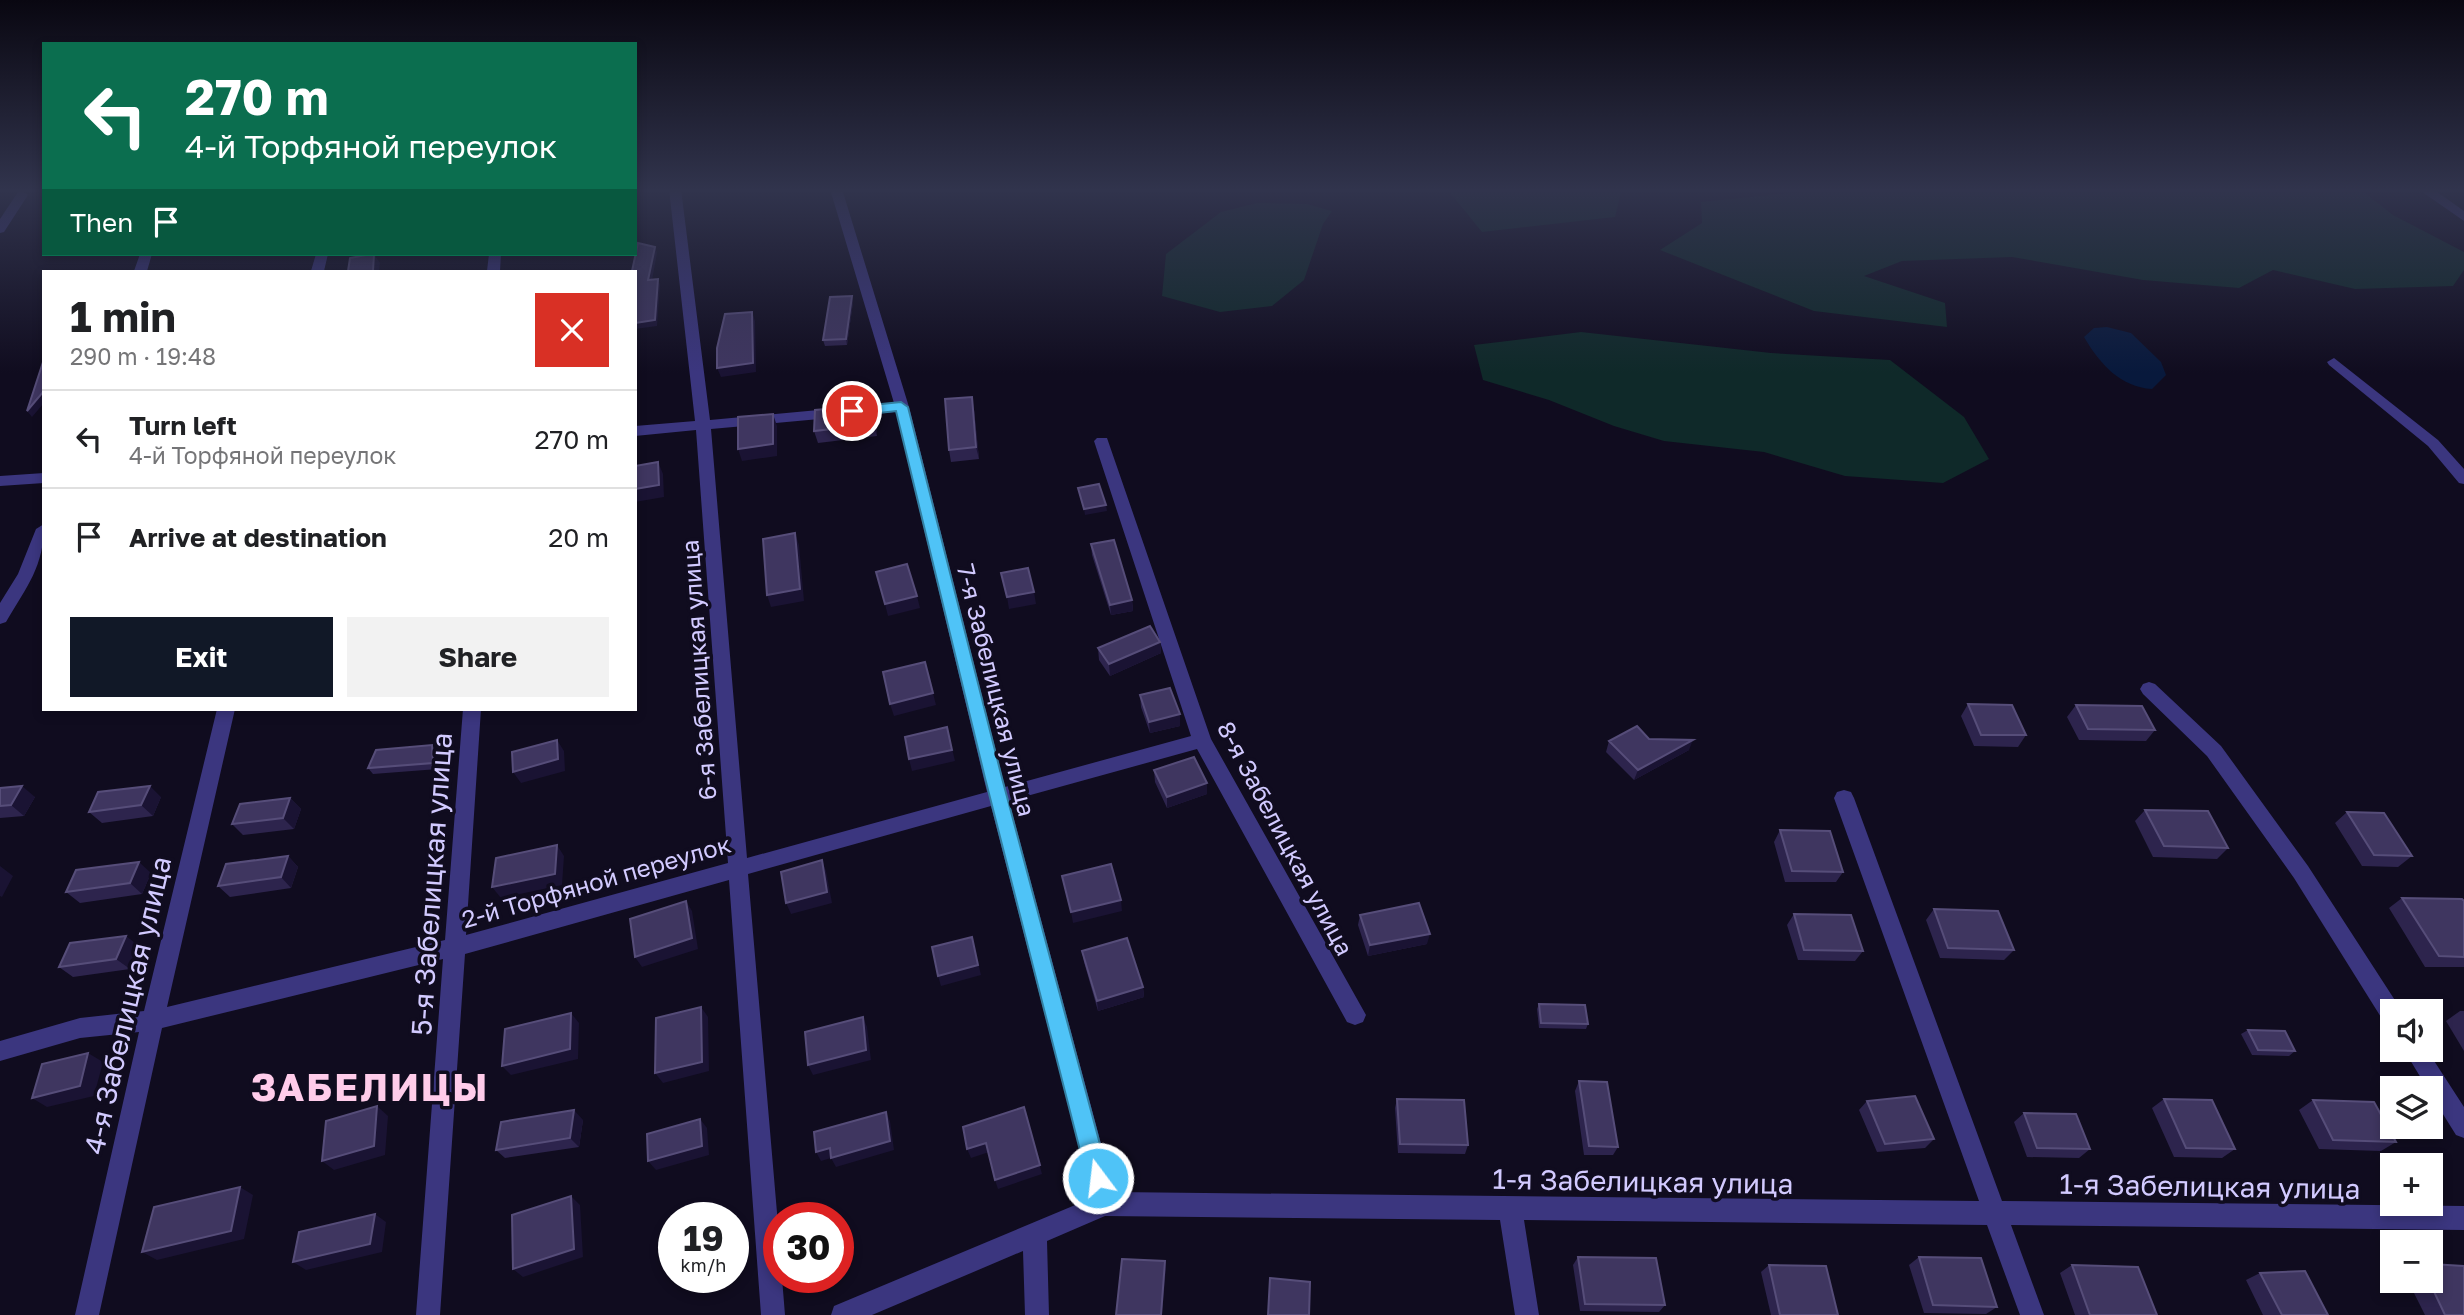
<!DOCTYPE html>
<html lang="en">
<head>
<meta charset="utf-8">
<style>
	body { margin:0; font-family:"Golos Text",sans-serif; background:#f2f2f2; color:#202124; height:100vh; display:flex; flex-direction:column; font-size:26px; white-space:nowrap }
	* { box-sizing:border-box; margin:0 }
	p { font-size:23px; color:#757577 }
	.icon { flex:none; width:38px; height:38px; fill:none; stroke:currentColor; stroke-width:2; stroke-linecap:round; stroke-linejoin:round }
	.map { position:relative; flex:1; overflow:hidden }
	.details { position:absolute; left:42px; top:270px; width:595px; height:441px; display:flex; flex-direction:column; background:#fff; border-radius:0px; box-shadow:0 4px 10px #0003 }
	.details>* { flex:none }
	.banner { position:absolute; left:42px; top:42px; width:595px; height:214px; border-radius:0px; box-shadow:0 4px 10px #0003; background:#0b6e4f; color:#fff; overflow:hidden }
	.fabs { position:absolute; left:2380px; top:999px; display:grid; gap:14px }
	.fabs a { display:grid; place-items:center; width:63px; height:63px; border-radius:0px; background:#fff; box-shadow:0 4px 10px #0003; font-size:35px }
	.speed { position:absolute; left:658px; top:1202px; display:flex; gap:14px; font-size:35px; font-weight:700; text-align:center }
	.speed>* { display:grid; place-content:center; width:91px; height:91px; border-radius:50%; background:#fff; box-shadow:0 4px 10px #0003; line-height:1 }
	.speed small { font-size:18px; font-weight:400 }
	.speed .limit { border:10px solid #d22; background:#fff; color:#111 }
	.pin { position:absolute; display:grid; place-items:center; width:60px; height:60px; color:#fff; margin:-30px; border:4px solid #fff; border-radius:50%; box-shadow:0 2px 7px #0007 }
	.me { position:absolute; width:77px; margin:-38px; rotate:345deg; stroke-linejoin:round; filter:drop-shadow(0 0 5px #0008) }
	.turn { display:flex; align-items:center; gap:24px; height:147px; padding:0 28px; font-size:32px }
	.turn .icon { width:91px; height:91px; stroke-width:2.5 }
	.turn b { display:block; font-size:49px; line-height:60px }
	.then { display:flex; align-items:center; height:66px; padding:0 28px; background:#0003; gap:14px; font-size:26px }
	.round { display:grid; place-items:center; flex:none; width:74px; height:74px; border-radius:0px; background:#f2f2f2 }
	.summary { display:flex; align-items:center; justify-content:space-between; height:119px; padding:0 28px }
	h1 { font-size:42px; font-weight:700; line-height:52px }
	.action { display:flex; gap:14px; margin-top:auto; padding:14px 28px }
	.action a { flex:1; height:80px; border-radius:0px; background:#111827; color:#fff; font-size:28px; font-weight:700; line-height:80px; text-align:center }
	.action a+a { background:#f2f2f2; color:#202124 }
	ul { padding:0; list-style:none }
	li { display:flex; align-items:center; gap:21px; height:98px; padding:0 28px; border-top:2px solid #e0e0e0 }
	li div { flex:1 }
	li b { display:block; font-size:26px }
	li em { font-style:normal }
	.map>svg:first-child { display:block }
</style>
</head>
<body>
<div class="map">
<svg width="2464" height="1315" viewBox="0 0 2464 1315">
	<rect width="100%" height="100%" fill="#100c1f"/>
	<!-- green -->
	<path fill="#0f2929" d="M1447 189H1622L1615 217 1482 232Z
		M1830 189H2360L2393 215 2464 252V270L2453 286 2355 289 2273 270 2239 288 2143 280 2012 257 1902 261 1864 276 1945 303 1947 327 1814 311 1660 250 1702 223 1701 202Z
		M1257 203 1307 204 1332 211 1323 224 1304 280 1272 306 1220 312 1162 296 1166 254 1221 212Z
		M1581 332 1771 353 1890 360 1964 417 1989 459 1943 483 1845 476 1764 452 1664 441 1614 426 1549 400 1483 380 1474 345Z"/>
	<!-- water -->
	<path fill="#08193c" d="M2107 327 2131 333 2161 362 2166 375 2152 389C2120 387 2100 364 2084 337L2094 328Z"/>
	<g fill="none" stroke-linecap="round" stroke-linejoin="round">
		<!-- minor -->
		<path fill="#3b367f" fill-rule="evenodd" d="M669 189H681L710 420 894 403 830 189H842L909 407 1005 787 1191 736 1094 441 1097 438H1107L1211 739 1366 1015 1363 1022 1355 1025 1347 1022 1197 749 1009 801 1114 1192 1979 1201 1834 798 1837 792 1844 790 1851 792 1854 798 2002 1201 2464 1206V1230L2011 1225 2044 1315H2020L1987 1225 1524 1220 1539 1315H1515L1500 1220 1105 1216 1047 1241 1049 1315H1025L1023 1251 872 1315H831L834 1306 1092 1198 991 806 748 874 779 1236V1278H782L785 1315H761L729 880 465 954 440 1315H416L443 959 162 1028 99 1315H75L139 1032 80 1038 0 1061V1041L80 1018 144 1011 217 709H235L167 1007 445 940 463 709H481L466 935 728 863 696 430 635 436V426L695 421ZM896 412 987 792 747 858 711 429Z
			M2418 189H2433L2464 211V221Z
			M22 191 28 195 4 232 0 233V219L18 192Z
			M140 254H152L147 271H134Z
			M316 254H328L324 271H311Z
			M489 254H501L500 271H487Z
			M2334 358 2438 440 2464 469V484L2459 483 2428 446 2329 365 2327 362Z
			M44 473V483L0 486V476Z
			M44 524C44 567 27 586 6 622L0 624V603L18 574 36 529Z
			M2149 682 2155 684 2221 746 2308 866 2400 1008 2401 1012H2392V1025L2384 1022 2294 878 2207 756 2143 694 2140 689 2143 684Z
			M2404 1050H2427L2464 1107V1138L2456 1135 2431 1095V1088H2427Z"/>
	</g>
	<!-- wall -->
	<path fill="#2d244d" d="M853 302 847 345 825 346 823 340Z
		M873 405 876 416 877 436 818 443 814 431Z
		M974 409 979 459 951 462 949 450Z
		M1091 544 1132 600 1133 611 1111 615 1092 555Z
		M1160 642 1161 653 1110 676 1099 660 1098 648Z
		M1140 695 1180 726 1150 733 1141 707Z
		M1968 704 2026 735 2018 747 1974 746 1961 716Z
		M2076 705 2155 730 2146 741 2079 740 2067 717Z
		M1649 739 1689 750 1634 780 1606 752 1609 741Z
		M436 751 438 769 373 774 368 768Z
		M1154 770 1207 794 1167 808 1155 782Z
		M0 788 35 797 24 816 0 818Z
		M161 797 153 816 102 823 89 812Z
		M290 798 301 809 294 829 243 835 232 824Z
		M2145 810 2228 848 2217 859 2153 857 2135 821Z
		M2347 812 2412 856 2398 867 2362 866 2335 823Z
		M1780 830 1843 872 1836 882H1785L1774 842Z
		M288 856 298 867 291 888 230 897 218 886Z
		M151 873 142 894 80 903 66 892Z
		M2402 898 2464 901V967H2425L2389 908Z
		M1934 909 2014 950 2004 960 1940 958 1926 920Z
		M1794 914 1863 951 1855 961 1798 960 1787 925Z
		M1360 915 1427 944 1368 956 1358 925Z
		M139 946 130 969 73 977 59 967Z
		M1082 951 1143 987 1144 997 1098 1011 1084 962Z
		M1539 1004 1588 1024 1586 1029 1539 1028 1537 1009Z
		M2460 1011H2464V1051L2446 1021Z
		M2248 1030 2295 1051 2289 1056 2252 1055 2241 1034Z
		M1579 1081 1618 1147 1613 1155H1584L1575 1091Z
		M1397 1099 1468 1145 1465 1154 1398 1153 1395 1108Z
		M2164 1099 2235 1149 2222 1158 2174 1157 2152 1108Z
		M2313 1100 2396 1142 2381 1151 2319 1149 2299 1110Z
		M1867 1101 1934 1139 1925 1148 1877 1152 1859 1110Z
		M2024 1113 2090 1149 2079 1158 2027 1157 2014 1122Z
		M583 1120 579 1147 505 1158 496 1150Z
		M674 1230V1270H673L665 1262Z
		M1578 1257 1665 1305 1659 1312 1580 1311 1573 1265Z
		M1919 1257 1997 1307 1986 1314 1924 1313 1909 1265Z
		M1769 1265 1838 1315H1771L1761 1272Z
		M2072 1265 2157 1315H2075L2060 1273Z
		M2260 1273 2328 1315H2263L2246 1280Z
		M2408 1281H2431L2464 1315H2425Z"/>
	<!-- shaded-wall -->
	<path fill="#1a1333" d="M655 247 657 253 651 286 648 280Z
		M374 254 380 263 379 271H373Z
		M658 279 660 285 657 326 635 329V323Z
		M852 296 853 302 847 345 846 339Z
		M752 312 755 321 756 372 721 377 717 368Z
		M44 391V403L32 417 27 411Z
		M972 397 974 409 979 459 976 447Z
		M873 405 876 416 877 436 873 424Z
		M773 414 777 426V456L742 461 738 449Z
		M658 462 663 474 664 497 635 502V489Z
		M1106 505 1107 511 1085 515 1084 509Z
		M795 533 799 545 804 601 771 607 767 595Z
		M1034 592 1036 604 1009 609 1007 597Z
		M917 596 920 608 888 616 885 604Z
		M1132 600 1133 611 1111 615 1110 605Z
		M1160 642 1161 653 1110 676 1109 664Z
		M933 693 936 705 894 716 890 704Z
		M1180 714V726L1150 733 1149 722Z
		M947 727 955 761 912 771 909 759Z
		M557 740 564 751 565 771 521 783 513 772Z
		M1693 740 1689 750 1634 780 1638 770Z
		M432 745 436 751 438 769 433 763Z
		M1207 783V794L1167 808V797Z
		M22 786 35 797 24 816 11 805Z
		M150 786 161 797 153 816 141 805Z
		M290 798 301 809 294 829 283 818Z
		M557 845 564 856 562 885 501 898 492 887Z
		M288 856 298 867 291 888 281 877Z
		M822 860 826 871 832 903 791 914 786 903Z
		M139 862 151 873 142 894 130 883Z
		M0 866 13 876 2 897 0 896Z
		M1121 900 1122 911 1073 923 1071 912Z
		M686 901 692 911 698 949 642 967 635 957Z
		M1430 934 1427 944 1368 956 1370 945Z
		M126 936 139 946 130 969 116 959Z
		M972 937 981 975 941 986 938 976Z
		M1143 987 1144 997 1098 1011 1097 1001Z
		M701 1007 708 1017 709 1071 663 1083 655 1073Z
		M571 1013 579 1023 578 1059 511 1075 502 1066Z
		M863 1017 867 1027 871 1060 813 1075 808 1065Z
		M88 1053 103 1062 94 1096 47 1107 32 1098Z
		M377 1106 388 1116 385 1155 334 1170 322 1161Z
		M1024 1107 1042 1174 998 1189 995 1180Z
		M574 1110 583 1120 579 1147 570 1138Z
		M886 1112 890 1121 894 1150 836 1167 831 1158 821 1161 816 1152Z
		M700 1119 707 1128 709 1155 656 1170 648 1161Z
		M986 1143 989 1152 971 1158 967 1149Z
		M240 1187 253 1195 244 1239 157 1260 142 1252Z
		M571 1196 580 1205 583 1257 523 1277 513 1269Z
		M375 1214 386 1222 382 1252 306 1270 293 1262Z
		M1165 1261 1166 1269 1162 1315H1161Z"/>
	<!-- building -->
	<path fill="#3f3660" stroke="#564d79" stroke-width="2" d="M638 243 655 247 648 280 658 279 655 320 635 323V271H632Z
		M371 254H374L373 271H348L350 258Z
		M852 296 846 339 823 340 830 297Z
		M752 312 753 363 717 368V348L725 314Z
		M44 359V391L27 411Z
		M972 397 976 447 949 450 945 399Z
		M873 405V424L814 431 815 410Z
		M773 414V444L738 449V417Z
		M658 462 659 485 635 489V466Z
		M1099 484 1106 505 1084 509 1078 488Z
		M795 533 800 589 767 595 763 539Z
		M1114 540 1132 600 1110 605 1091 544Z
		M907 564 917 596 885 604 876 572Z
		M1028 568 1034 592 1007 597 1001 573Z
		M1150 626 1160 642 1109 664 1098 648Z
		M925 662 933 693 890 704 883 672Z
		M1170 688 1180 714 1149 722 1140 695Z
		M1968 704 2012 705 2026 735H1981Z
		M2076 705 2142 706 2155 730 2088 729Z
		M1637 726 1649 739 1693 740 1638 770 1609 741Z
		M947 727 952 750 909 759 905 737Z
		M557 740 558 759 513 772 512 752Z
		M432 745 433 763 368 768 376 750Z
		M1194 757 1207 783 1167 797 1154 770Z
		M22 786 11 805 0 806V788Z
		M150 786 141 805 89 812 98 792Z
		M290 798 283 818 232 824 240 804Z
		M2145 810 2208 811 2228 848 2164 846Z
		M2347 812 2384 813 2412 856 2374 855Z
		M1780 830 1830 831 1843 872 1792 871Z
		M557 845 555 874 492 887 496 858Z
		M288 856 281 877 218 886 226 864Z
		M822 860 827 892 786 903 781 872Z
		M139 862 130 883 66 892 76 870Z
		M1111 864 1121 900 1071 912 1062 876Z
		M2402 898 2462 899 2464 901V957L2439 956Z
		M686 901 692 938 635 957 630 919Z
		M1419 903 1430 934 1370 945 1360 915Z
		M1934 909 1998 911 2014 950 1948 948Z
		M1794 914 1851 915 1863 951 1804 950Z
		M126 936 116 959 59 967 70 943Z
		M972 937 978 965 938 976 932 947Z
		M1127 938 1143 987 1097 1001 1082 951Z
		M1539 1004 1585 1005 1588 1024 1541 1023Z
		M701 1007 702 1062 655 1073 656 1018Z
		M571 1013 570 1049 502 1066 505 1029Z
		M863 1017 866 1050 808 1065 805 1032Z
		M2248 1030 2285 1031 2295 1051 2258 1050Z
		M88 1053 80 1086 32 1098 42 1064Z
		M1579 1081 1607 1082 1618 1147 1589 1146Z
		M1915 1096 1934 1139 1885 1144 1867 1101Z
		M1397 1099 1464 1100 1468 1145 1400 1144Z
		M2164 1099 2212 1100 2235 1149 2186 1148Z
		M2313 1100 2374 1102 2396 1142 2333 1140Z
		M377 1106 374 1146 322 1161 326 1121Z
		M1024 1107 1040 1165 995 1180 986 1143 967 1149 963 1127Z
		M574 1110 570 1138 496 1150 501 1122Z
		M886 1112 890 1141 831 1158 830 1148 816 1152 814 1132Z
		M2024 1113 2076 1114 2090 1149 2037 1148Z
		M700 1119 702 1146 648 1161 647 1134Z
		M240 1187 231 1231 142 1252 154 1207Z
		M571 1196 574 1249 513 1269 512 1215Z
		M375 1214 370 1244 293 1262 299 1232Z
		M674 1230V1261L665 1262 668 1231Z
		M1578 1257 1656 1258 1665 1305 1585 1304Z
		M1919 1257 1981 1258 1997 1307 1933 1305Z
		M1122 1259 1165 1261 1161 1315H1116Z
		M2431 1264 2464 1266V1315H2445L2429 1281H2431Z
		M1769 1265 1826 1266 1838 1315H1780Z
		M2072 1265 2138 1267 2157 1315H2090Z
		M2305 1271 2328 1315H2282L2260 1273Z
		M1270 1278 1310 1282 1309 1315H1268Z"/>
	<!-- sky -->
	<linearGradient id="sky" x2="0" y2="1"><stop stop-color="#090711"/><stop offset="0.51" stop-color="#31344d"/><stop offset="1" stop-color="#31344d" stop-opacity="0"/></linearGradient>
	<rect width="2464" height="373" fill="url(#sky)"/>
	<!-- route -->
	<path fill="#4fc3f7" stroke="#337fa1" stroke-width="2" d="M901 402 908 407 1002 778 1109 1178 1106 1186 1098 1189 1091 1186 1087 1178 985 778 896 411 852 416 845 411 852 407Z"/>
	<g text-anchor="middle" dominant-baseline="central" stroke-width="7" stroke-linejoin="round" paint-order="stroke">
		<!-- street labels -->
		<g font-size="24" fill="#d2caff" stroke="#100c1f">
			<text transform="translate(698 670) rotate(-94)">6-я Забелицкая улица</text>
			<text transform="translate(997 690) rotate(76)">7-я Забелицкая улица</text>
			<text transform="translate(1286 838) rotate(62)">8-я Забелицкая улица</text>
			<text transform="translate(596 881) rotate(-16)">2-й Торфяной переулок</text>
		</g>
		<!-- near-street labels -->
		<g font-size="28" fill="#d2caff" stroke="#100c1f">
			<text transform="translate(431 884) rotate(-86)">5-я Забелицкая улица</text>
			<text transform="translate(127 1005) rotate(-77)">4-я Забелицкая улица</text>
			<text transform="translate(1643 1181) rotate(1)">1-я Забелицкая улица</text>
			<text transform="translate(2210 1186) rotate(1)">1-я Забелицкая улица</text>
		</g>
		<!-- near-district labels -->
		<g font-size="38" font-weight="bold" letter-spacing="2" fill="#ffccea" stroke="#100c1f">
			<text x="370" y="1086">ЗАБЕЛИЦЫ</text>
		</g>
	</g>
</svg>
<div class="fabs">
<a><svg class="icon" aria-label="sound" viewBox="0 0 24 24"><path d="M4 9h4l5-4v14l-5-4H4zM17 9q2 3 0 6"/></svg></a>
<a><svg class="icon" aria-label="layers" viewBox="0 0 24 24"><path d="M12 4l9 5-9 5-9-5zM3 14l9 5 9-5"/></svg></a>
<a>+</a>
<a>−</a>
</div>
<div class="speed"><div>19<small>km/h</small></div><div class="limit">30</div></div>
<div class="pin" style="left:852px;top:411px;background:#d93025"><svg class="icon" aria-label="arrive" viewBox="0 0 24 24"><path d="M6 21V4h12l-3 4 3 4H6"/></svg></div>
<svg class="me" style="left:1098px;top:1178px" viewBox="-20 -20 40 40"><circle r="17" fill="#4fc3f7" stroke="#fff" stroke-width="3"/><path d="M0-11L8 9 0 5-8 9z" fill="#fff"/></svg>
<div class="banner">
<div class="turn"><svg class="icon" aria-label="left" viewBox="0 0 24 24"><path d="M17 20v-9H6M10 6l-5 5 5 5"/></svg><div><b>270 m</b>4-й Торфяной переулок</div></div>
<div class="then">Then<svg class="icon" aria-label="arrive" viewBox="0 0 24 24"><path d="M6 21V4h12l-3 4 3 4H6"/></svg></div>
</div>
<section class="details">
<div class="summary"><div><h1>1 min</h1><p>290 m · 19:48</p></div><a class="round" style="background:#d93025;color:#fff"><svg class="icon" aria-label="close" viewBox="0 0 24 24"><path d="M6 6l12 12M18 6L6 18"/></svg></a></div>
<ul>
<li><svg class="icon" aria-label="left" viewBox="0 0 24 24"><path d="M17 20v-9H6M10 6l-5 5 5 5"/></svg><div><b>Turn left</b><p>4-й Торфяной переулок</p></div><em>270 m</em></li>
<li><svg class="icon" aria-label="arrive" viewBox="0 0 24 24"><path d="M6 21V4h12l-3 4 3 4H6"/></svg><div><b>Arrive at destination</b></div><em>20 m</em></li>
</ul>
<div class="action"><a>Exit</a><a>Share</a></div>
</section>
</div>
</body>
</html>
